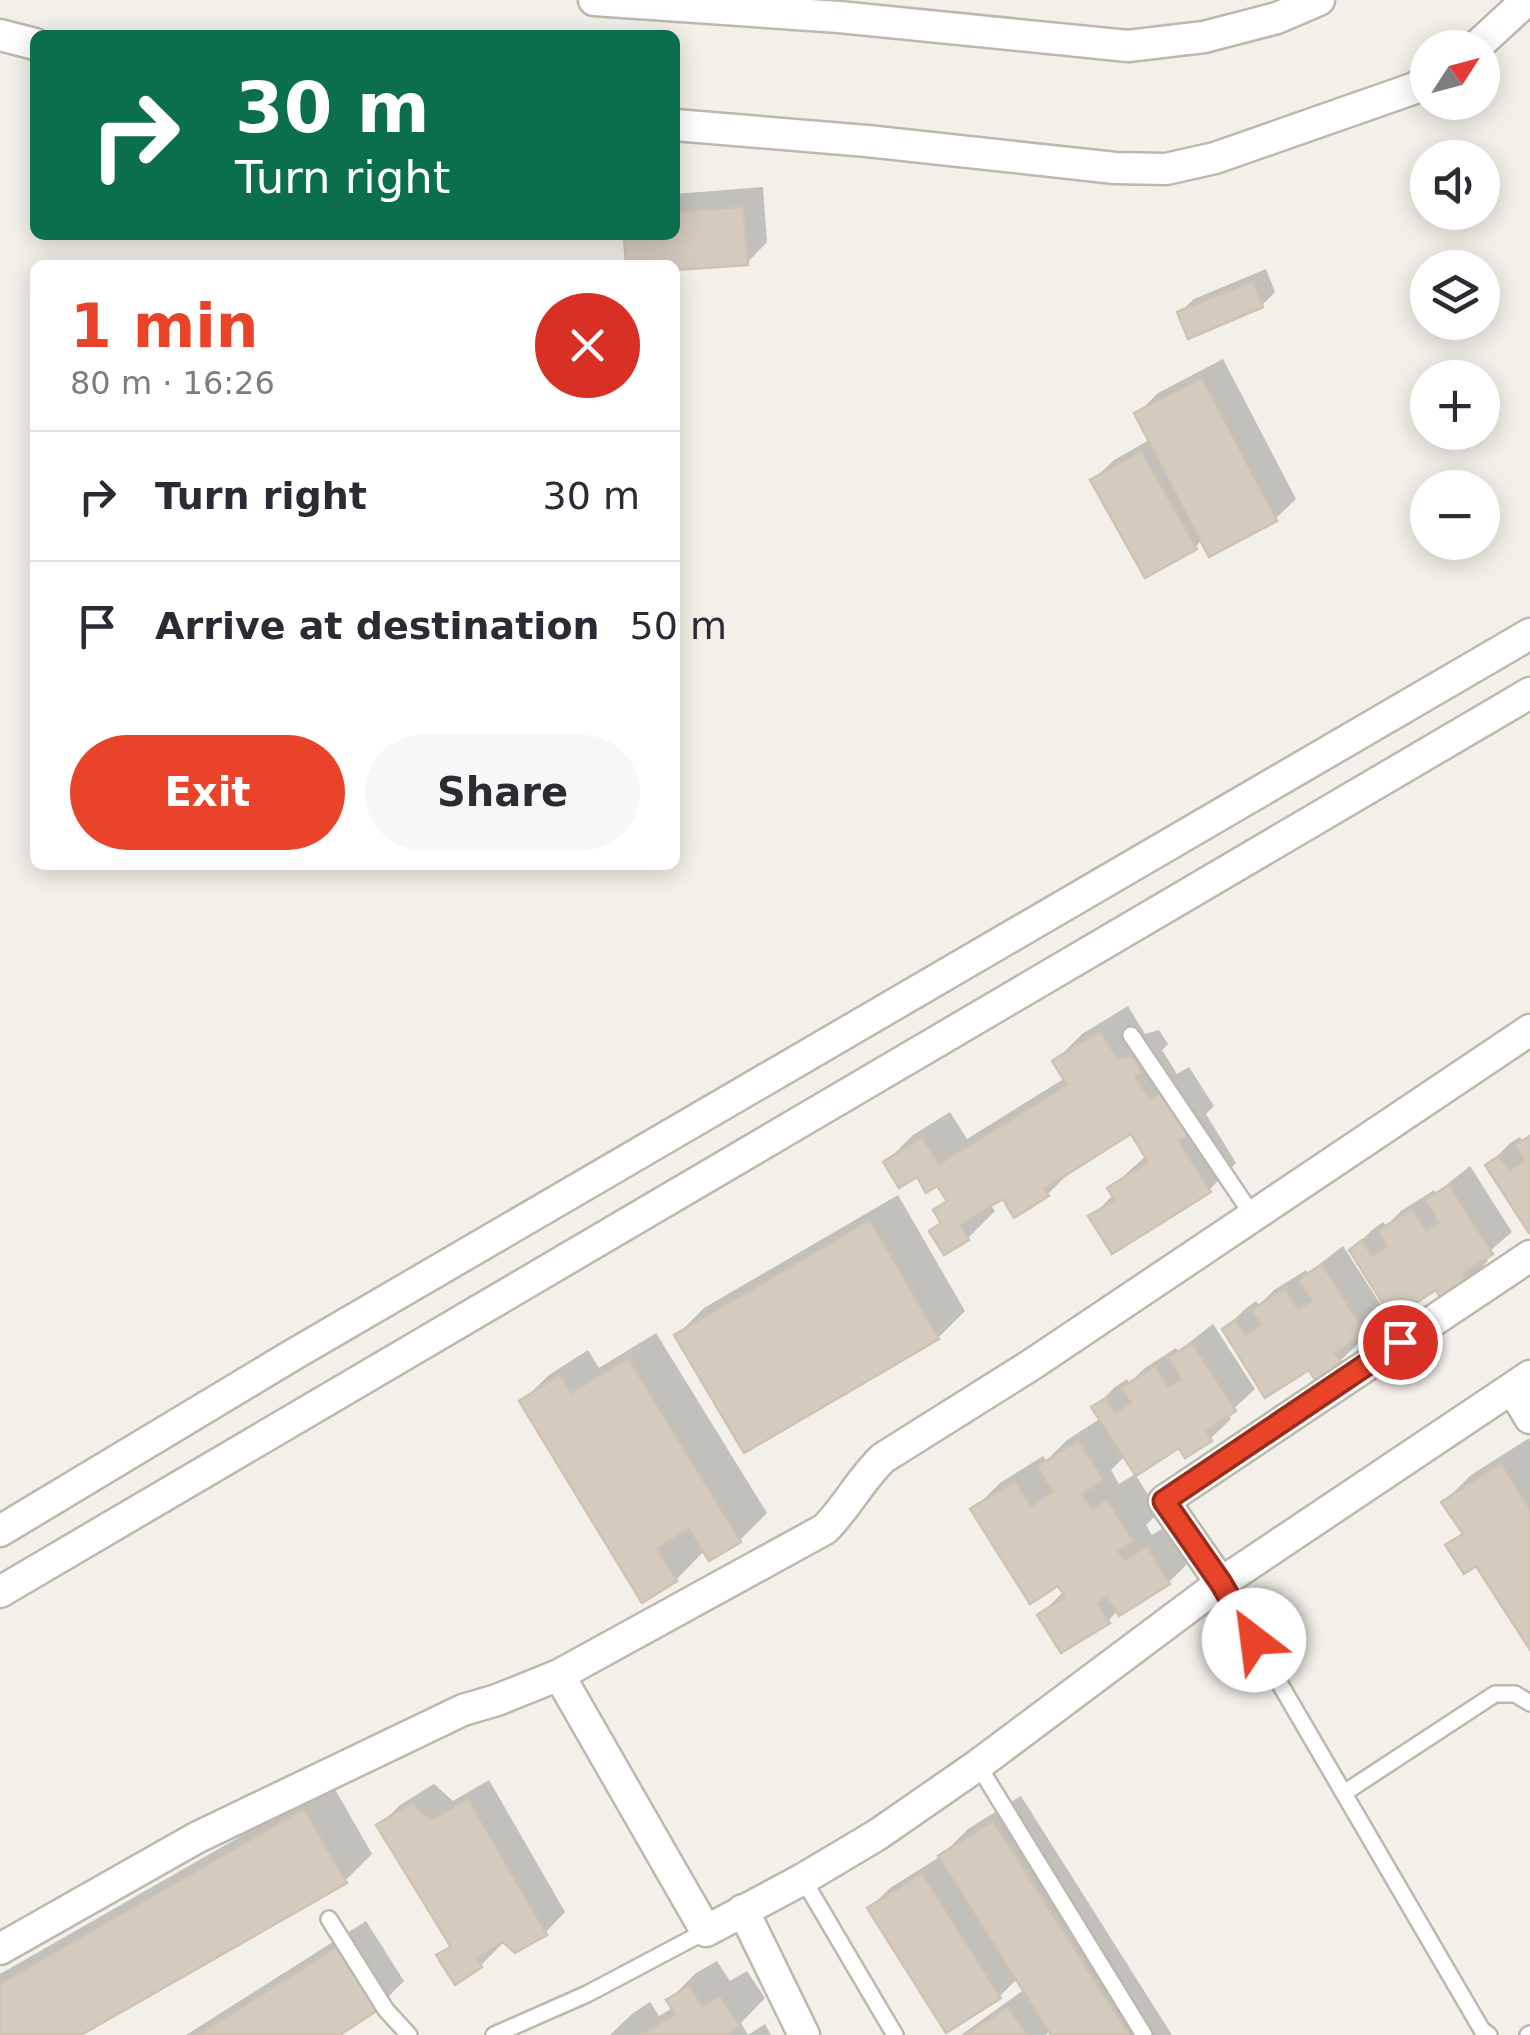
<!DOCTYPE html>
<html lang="en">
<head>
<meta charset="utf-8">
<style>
	body { margin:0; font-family:"DejaVu Sans",sans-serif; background:#f7f7f7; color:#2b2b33; height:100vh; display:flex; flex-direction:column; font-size:38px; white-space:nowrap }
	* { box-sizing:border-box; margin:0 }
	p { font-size:32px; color:#7c7c81 }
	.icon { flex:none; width:55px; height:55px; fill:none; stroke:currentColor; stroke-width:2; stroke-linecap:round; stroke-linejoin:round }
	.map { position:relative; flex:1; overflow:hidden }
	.side { position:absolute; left:30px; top:260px; width:650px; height:610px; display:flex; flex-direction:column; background:#fff; border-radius:15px; box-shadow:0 5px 25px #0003 }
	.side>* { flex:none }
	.guide { position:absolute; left:30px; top:30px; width:650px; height:210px; border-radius:15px; box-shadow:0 5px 25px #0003; background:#0b6e4f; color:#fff; overflow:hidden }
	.needle { width:65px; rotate:54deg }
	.controls { position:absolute; left:1410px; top:30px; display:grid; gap:20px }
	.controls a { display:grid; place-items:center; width:90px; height:90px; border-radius:50%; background:#fff; box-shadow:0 5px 25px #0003; font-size:50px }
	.pin { position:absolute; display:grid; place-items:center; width:85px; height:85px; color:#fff; margin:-42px; border:5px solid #fff; border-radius:50%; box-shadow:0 2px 10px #0007 }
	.me { position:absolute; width:110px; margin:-55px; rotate:330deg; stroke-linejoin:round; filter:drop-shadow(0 0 8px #0008) }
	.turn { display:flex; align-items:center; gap:35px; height:210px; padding:0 40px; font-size:45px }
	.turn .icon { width:130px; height:130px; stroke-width:2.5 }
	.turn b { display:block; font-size:70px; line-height:85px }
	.round { display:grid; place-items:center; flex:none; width:105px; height:105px; border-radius:52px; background:#f7f7f7 }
	.head { display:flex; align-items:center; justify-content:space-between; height:170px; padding:0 40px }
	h1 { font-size:60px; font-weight:800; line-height:75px; color:#e9442a }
	.primary-button { display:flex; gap:20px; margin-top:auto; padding:20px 40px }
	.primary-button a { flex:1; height:115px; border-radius:60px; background:#e9442a; color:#fff; font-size:40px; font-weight:800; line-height:115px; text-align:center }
	.primary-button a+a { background:#f7f7f7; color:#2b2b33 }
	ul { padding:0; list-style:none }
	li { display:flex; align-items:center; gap:30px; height:130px; padding:0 40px; border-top:2px solid #e1e1e2 }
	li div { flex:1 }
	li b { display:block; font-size:38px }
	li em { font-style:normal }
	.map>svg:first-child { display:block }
</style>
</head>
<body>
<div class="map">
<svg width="1530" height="2035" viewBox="0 0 1530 2035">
	<rect width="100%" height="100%" fill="#f3f0e9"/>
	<!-- shadow -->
	<path fill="#0003" d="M763 187 767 242 747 263 675 268V265H629L626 235H675V194Z
		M1266 269 1275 292 1262 305 1180 312 1194 299Z
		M1223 359 1296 499 1275 519 1203 539 1195 547 1093 480 1114 460 1151 439 1137 414 1158 393Z
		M1128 1006 1145 1034 1159 1030 1168 1044 1162 1050 1177 1074 1189 1067 1214 1106 1206 1114 1236 1163 1209 1190 1091 1217 1114 1194 1110 1188 1147 1155 1131 1131 1076 1166 1048 1194 1003 1196 990 1204 995 1211 968 1238 945 1252 932 1231 942 1221 936 1210 948 1198 938 1182 886 1162 913 1135 950 1112 967 1139 1065 1078 1055 1061 1082 1034Z
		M1530 1134V1229L1489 1165 1509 1144 1520 1137 1523 1141Z
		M1470 1166 1512 1232 1484 1256 1488 1261 1467 1282 1437 1287 1352 1250 1372 1230 1383 1222 1386 1226 1401 1211 1434 1190 1436 1193Z
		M898 1195 965 1311 938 1338 677 1335 704 1308Z
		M1343 1246 1385 1311 1357 1336 1361 1341 1340 1361 1310 1366 1225 1329 1245 1309 1256 1301 1259 1305 1274 1290 1306 1270 1308 1273Z
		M1213 1324 1255 1389 1228 1414 1231 1419 1210 1439 1126 1455 1111 1470 1119 1484 1135 1474 1159 1512 1146 1525 1152 1535 1174 1521 1196 1555 1169 1582 1118 1610 1108 1621 1040 1615 1064 1591 973 1510 1000 1483 1043 1456 1046 1461 1067 1440 1101 1418 1095 1407 1115 1387 1127 1379 1129 1383 1145 1368 1176 1348 1178 1351Z
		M656 1333 767 1513 740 1540 710 1558 705 1550 676 1580 522 1401 549 1375 588 1350 599 1368Z
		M1529 1438 1530 1441V1645L1476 1562 1448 1546 1463 1531 1444 1502 1471 1475Z
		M489 1780 565 1912 545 1933 499 1942 501 1945 481 1965 440 1956 452 1943 379 1826 400 1805 434 1784 453 1801Z
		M332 1784 372 1854 345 1881 76 2035H0V1974Z
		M1021 1796 1172 2035H1054L1051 2030 1046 2035H961L1025 1989 1018 1978 1000 1996 870 1908 890 1888 941 1856 968 1829Z
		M366 1921 404 1981 377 2008 335 2035H186Z
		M717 1961 730 1981 747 1971 765 1998 741 2023 748 2035 765 2024 771 2035H610L633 2013 650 2002 659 2016 674 2007 669 2000 696 1973Z"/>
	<!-- building -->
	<path fill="#d4cbbf" stroke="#cec3b3" stroke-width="2.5" d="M743 207 748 265 675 270V265H626L624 235H675V212Z
		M1253 281 1263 307 1188 339 1177 312Z
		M1202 378 1277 521 1209 557 1134 413Z
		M1141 451 1197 549 1145 578 1090 480Z
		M1100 1031 1118 1059 1132 1056 1142 1073 1135 1077 1150 1099 1161 1092 1188 1135 1179 1141 1211 1192 1112 1254 1088 1216 1115 1200 1107 1188 1148 1162 1131 1134 1044 1189 1049 1196 1014 1218 1003 1199 960 1225 969 1240 944 1255 929 1231 941 1223 933 1210 947 1201 937 1186 926 1193 917 1177 899 1188 883 1162 922 1137 939 1164 1067 1085 1052 1061Z
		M1530 1136V1233H1529L1485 1165 1499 1156 1509 1170 1525 1161 1515 1145Z
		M1449 1185 1493 1254 1462 1274 1469 1284 1442 1301 1436 1290 1392 1318 1349 1250 1362 1240 1372 1256 1387 1246 1378 1231 1412 1209 1426 1230 1439 1222 1425 1200Z
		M870 1220 939 1339 744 1453 674 1335Z
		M1322 1264 1366 1334 1335 1353 1342 1363 1315 1380 1309 1370 1265 1398 1222 1329 1235 1320 1245 1335 1261 1325 1251 1310 1285 1288 1298 1309 1312 1301 1298 1280Z
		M1192 1343 1236 1411 1206 1431 1212 1441 1185 1458 1179 1448 1136 1476 1091 1407 1106 1398 1115 1413 1131 1403 1121 1388 1155 1366 1168 1387 1181 1379 1168 1358Z
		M628 1358 741 1542 709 1561 689 1529 657 1548 677 1581 642 1603 519 1401 560 1375 571 1393Z
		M1078 1440 1104 1480 1082 1494 1092 1509 1107 1499 1133 1541 1118 1551 1125 1560 1147 1546 1170 1584 1119 1616 1107 1597 1097 1603 1110 1623 1061 1653 1037 1615 1065 1597 1058 1586 1030 1604 970 1509 1015 1481 1031 1506 1053 1492 1037 1467Z
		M1501 1463 1530 1509V1650L1476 1566 1464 1574 1445 1545 1463 1534 1441 1502Z
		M468 1799 547 1935 515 1953 503 1942 477 1958 482 1967 455 1985 436 1955 451 1947 376 1825 412 1803 431 1820Z
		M304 1809 347 1883 81 2035H0V1984Z
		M993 1821 1129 2035H1051L938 1856Z
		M922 1873 1001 1998 946 2033 867 1908Z
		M338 1946 378 2010 340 2035H198Z
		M689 1986 702 2006 720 1996 740 2027 727 2035H641L675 2014 666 2000Z
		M1008 2007 1027 2035H966Z"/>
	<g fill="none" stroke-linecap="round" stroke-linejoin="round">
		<defs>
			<path id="lane" d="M1131 1035 1253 1216
				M1221 1583 1482 2030 1489 2035
				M978 1765 1144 2035
				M1344 1793 1495 1694H1515L1530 1703
				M803 1879 895 2035
				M329 1919 386 2010 409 2035
				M494 2035 587 1994 706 1931
				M1528 2035 1530 2034"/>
			<path id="street" d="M594 0 839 17 1128 46 1204 37 1277 18 1319 0
				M0 35 35 44
				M1475 48 1527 0
				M675 125 867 141 1115 168 1166 169 1215 158 1415 88 1428 79
				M1512 1388 1530 1418
				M0 1531 291 1356 1530 634
				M1221 1583 1164 1501 1530 1256
				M0 1592 1530 693
				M559 1675 706 1931 803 1879 877 1835 978 1765 1221 1583 1530 1376
				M743 1910 804 2035
				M0 1949 196 1838 463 1710 497 1700 559 1675 825 1529C847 1507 860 1480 883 1458L1031 1365 1530 1030"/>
		</defs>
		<!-- lane casing -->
		<use href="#lane" stroke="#beb7ac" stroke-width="20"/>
		<!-- street casing -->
		<use href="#street" stroke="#beb7ac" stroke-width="35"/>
		<!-- lane -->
		<use href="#lane" stroke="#fff" stroke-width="15"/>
		<!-- street -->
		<use href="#street" stroke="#fff" stroke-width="30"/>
	</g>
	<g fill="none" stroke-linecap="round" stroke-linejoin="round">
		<defs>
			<path id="route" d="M1254 1640 1221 1583 1164 1501 1400 1342"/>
		</defs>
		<!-- route casing -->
		<use href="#route" stroke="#972c1b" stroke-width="25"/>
		<!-- route -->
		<use href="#route" stroke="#e9442a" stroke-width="18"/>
	</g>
</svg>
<div class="controls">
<a><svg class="needle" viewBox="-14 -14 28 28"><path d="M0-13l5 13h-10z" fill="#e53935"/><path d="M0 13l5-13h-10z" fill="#7c7c81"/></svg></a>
<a><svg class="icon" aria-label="sound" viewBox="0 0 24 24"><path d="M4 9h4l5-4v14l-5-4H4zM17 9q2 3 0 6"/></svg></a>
<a><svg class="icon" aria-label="layers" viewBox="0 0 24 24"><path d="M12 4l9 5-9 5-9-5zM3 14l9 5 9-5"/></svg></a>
<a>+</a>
<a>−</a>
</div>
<div class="pin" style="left:1400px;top:1342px;background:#d93025"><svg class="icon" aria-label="arrive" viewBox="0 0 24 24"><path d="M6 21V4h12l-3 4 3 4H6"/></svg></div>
<svg class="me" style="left:1254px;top:1640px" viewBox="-20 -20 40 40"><circle r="19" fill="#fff"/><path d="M0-13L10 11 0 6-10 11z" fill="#e9442a"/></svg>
<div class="guide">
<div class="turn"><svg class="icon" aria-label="right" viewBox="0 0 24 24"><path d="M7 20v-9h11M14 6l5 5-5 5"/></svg><div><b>30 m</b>Turn right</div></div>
</div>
<section class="side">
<div class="head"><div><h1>1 min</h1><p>80 m · 16:26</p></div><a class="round" style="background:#d93025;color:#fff"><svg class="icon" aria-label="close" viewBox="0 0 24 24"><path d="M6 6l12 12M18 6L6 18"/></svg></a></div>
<ul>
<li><svg class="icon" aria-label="right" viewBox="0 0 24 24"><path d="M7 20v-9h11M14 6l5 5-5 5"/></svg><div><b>Turn right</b></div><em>30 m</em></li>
<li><svg class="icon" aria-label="arrive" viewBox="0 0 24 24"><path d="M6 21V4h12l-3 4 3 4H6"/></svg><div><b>Arrive at destination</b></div><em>50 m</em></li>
</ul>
<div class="primary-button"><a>Exit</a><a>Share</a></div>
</section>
</div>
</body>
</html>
